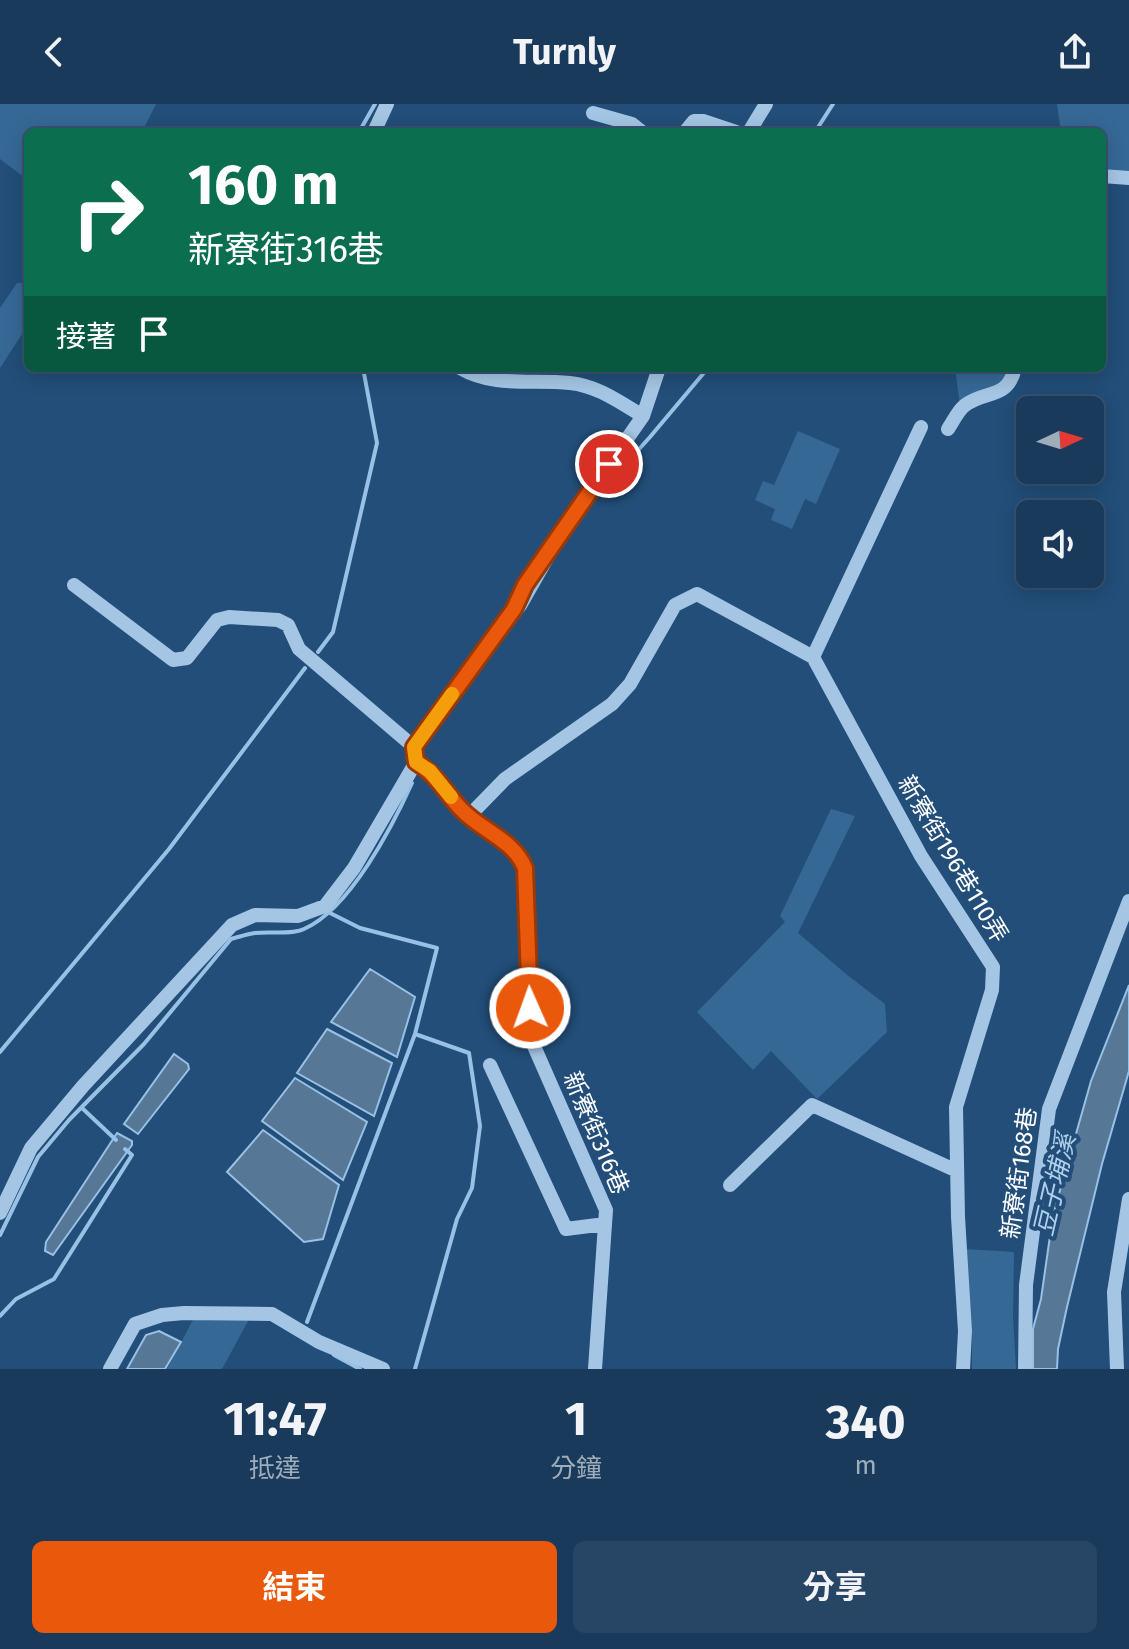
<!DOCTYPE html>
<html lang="zh-TW">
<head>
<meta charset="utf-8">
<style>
	body { margin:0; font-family:"Fira Sans","Noto Sans TC",sans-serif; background:#274564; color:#f1f3f6; height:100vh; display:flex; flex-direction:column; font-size:30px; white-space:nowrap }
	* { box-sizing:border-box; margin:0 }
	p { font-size:26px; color:#9fadbb }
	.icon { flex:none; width:44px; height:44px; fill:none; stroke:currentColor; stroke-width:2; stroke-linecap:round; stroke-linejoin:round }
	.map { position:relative; height:1265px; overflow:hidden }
	.side { display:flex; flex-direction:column; background:#1a3a5b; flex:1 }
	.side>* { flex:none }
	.top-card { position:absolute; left:24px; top:24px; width:1082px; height:244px; border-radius:12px; box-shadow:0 4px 20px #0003,0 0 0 2px #385471; background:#0b6e4f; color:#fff; overflow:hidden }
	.needle { width:52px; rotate:86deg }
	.fabs { position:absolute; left:1016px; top:292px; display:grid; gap:16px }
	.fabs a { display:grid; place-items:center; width:88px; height:88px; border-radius:12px; background:#1a3a5b; box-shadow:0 4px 20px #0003,0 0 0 2px #385471; font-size:40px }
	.pin { position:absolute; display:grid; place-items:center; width:68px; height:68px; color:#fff; margin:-34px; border:4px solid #fff; border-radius:50%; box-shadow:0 2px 8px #0007 }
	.me { position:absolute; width:88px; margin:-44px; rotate:358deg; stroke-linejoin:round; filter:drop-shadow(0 0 6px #0008) }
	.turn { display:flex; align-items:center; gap:28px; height:168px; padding:0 32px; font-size:36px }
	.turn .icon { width:104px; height:104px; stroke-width:2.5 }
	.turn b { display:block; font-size:56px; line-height:68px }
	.then { display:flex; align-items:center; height:76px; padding:0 32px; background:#0003; gap:16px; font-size:30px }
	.eta { display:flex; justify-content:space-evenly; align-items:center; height:136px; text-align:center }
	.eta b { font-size:48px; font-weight:700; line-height:56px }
	.action { display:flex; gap:16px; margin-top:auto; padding:16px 32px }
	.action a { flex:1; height:92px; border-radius:12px; background:#ea580c; color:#fff; font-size:32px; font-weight:700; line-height:92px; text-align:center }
	.action a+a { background:#274564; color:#f1f3f6 }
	header { display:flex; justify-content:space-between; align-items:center; height:104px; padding:0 32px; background:#1a3a5b; font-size:36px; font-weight:700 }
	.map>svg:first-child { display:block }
</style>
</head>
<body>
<header><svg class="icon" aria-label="back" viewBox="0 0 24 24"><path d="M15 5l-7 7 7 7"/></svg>Turnly<svg class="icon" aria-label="share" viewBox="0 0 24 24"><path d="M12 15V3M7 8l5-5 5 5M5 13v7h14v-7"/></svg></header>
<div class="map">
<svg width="1129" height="1265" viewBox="0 0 1129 1265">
	<rect width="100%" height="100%" fill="#224e79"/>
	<!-- green -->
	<path fill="#366896" d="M0 0H156L142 28H28V70L25 74 0 55Z
		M1057 0H1129V70H1102V28H1061Z
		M17 179H28V221L0 264V204Z
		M955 264H1015L1011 276 960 301Z
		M798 327 840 345 816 400 805 395 792 425 771 416 775 405 755 396 763 377 774 381Z
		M831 705 855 712 798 829 846 870 885 900 887 928 817 995 771 947 753 966 697 908 785 818 780 812Z
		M965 1145 1014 1148 1013 1214 1016 1265H972V1229Z
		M252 1210 222 1265H167L195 1212Z"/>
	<!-- water -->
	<path fill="#577797" stroke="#98c1e5" stroke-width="2" d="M370 865 415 893 397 953 331 918Z
		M1129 881V967L1102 1060 1067 1203 1058 1245 1057 1265H1033V1225L1041 1195 1053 1111 1091 977Z
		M327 925 392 959 374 1012 297 969Z
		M174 950 188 960 189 965 138 1030 124 1020Z
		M295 974 367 1018 343 1076 262 1017Z
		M263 1026 339 1081 323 1135 304 1138 227 1068Z
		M117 1029 132 1037V1041L53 1151 45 1147 46 1138Z
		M159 1227 181 1238 165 1265H127L146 1231Z"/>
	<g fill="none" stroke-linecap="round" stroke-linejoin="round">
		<!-- stream -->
		<path stroke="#98c1e5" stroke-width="4" d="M359 28 375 0
			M815 28 833 0
			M318 548 333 528 377 339 363 264
			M448 607 525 503 554 452 593 396 650 333 708 264
			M328 808 360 824 437 844 415 930 469 949 480 1022 472 1084 457 1115 415 1265
			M0 948 169 745 305 564
			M82 1004 116 1036
			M0 1131 38 1053 69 1016 144 940 231 835C239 833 247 830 255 829 270 827 291 831 304 825 350 805 392 723 412 679
			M0 1212 16 1195 54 1175 132 1051 125 1045
			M307 1218 415 930
			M334 1251 360 1265"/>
		<!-- minor -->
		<path stroke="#a4c6e4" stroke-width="14" d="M593 9 632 20 642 28
			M374 28 387 0
			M685 28 694 17H703L736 28
			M749 28 766 0
			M1102 72 1129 74
			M460 264C494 284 533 275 570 279 598 282 619 298 643 312
			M948 325C953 318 957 308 964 302 985 285 1007 297 1015 264
			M74 481 173 556 187 554 217 516 229 513 278 516 288 521 299 545 414 643
			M813 553 921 323
			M469 712 505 675 612 600 630 580 675 501 697 490 813 553 921 752 993 863 992 886 956 1003 958 1113 965 1227 963 1265
			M490 961 566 1125 605 1120
			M730 1081 812 1001 957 1067
			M0 1109 31 1044 83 982 232 821 255 811 298 812 325 802 354 764 416 658
			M110 1265 135 1220 162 1211 184 1209 272 1210 319 1238 383 1265
			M595 1265 606 1106 530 933 525 764C513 735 481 727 460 704 445 688 436 670 416 658L414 643 514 505 525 481 643 312 659 264
			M1025 1265 1026 1181 1049 1005 1129 797
			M1117 1265 1114 1188 1129 1095"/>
	</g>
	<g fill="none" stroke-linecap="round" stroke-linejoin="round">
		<defs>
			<path id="route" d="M530 904 525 764C513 735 481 727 460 704 445 688 436 670 416 658L414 643 514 505 525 481 609 360"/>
		</defs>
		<!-- route casing -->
		<use href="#route" stroke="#983908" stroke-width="20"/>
		<!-- route -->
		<use href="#route" stroke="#ea580c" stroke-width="14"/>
		<!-- slow -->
		<path stroke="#f59e0b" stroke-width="14" d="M451 693 430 667 416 658 414 643 452 590"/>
	</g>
	<g text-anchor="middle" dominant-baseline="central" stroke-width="8" stroke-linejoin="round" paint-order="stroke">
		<!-- street labels -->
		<g font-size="24" fill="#fff" stroke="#224e79">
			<text transform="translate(953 755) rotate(59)">新寮街196巷110弄</text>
			<text transform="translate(596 1029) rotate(67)">新寮街316巷</text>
			<text transform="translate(1019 1069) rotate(-82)">新寮街168巷</text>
		</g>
		<!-- water labels -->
		<g font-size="26" font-style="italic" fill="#afcfec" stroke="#224e79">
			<text transform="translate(1055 1081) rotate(-77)">豆子埔溪</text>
		</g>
	</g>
</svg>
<div class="fabs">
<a><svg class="needle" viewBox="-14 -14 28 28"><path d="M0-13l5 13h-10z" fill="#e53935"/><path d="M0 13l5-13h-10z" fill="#9fadbb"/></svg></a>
<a><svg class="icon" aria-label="sound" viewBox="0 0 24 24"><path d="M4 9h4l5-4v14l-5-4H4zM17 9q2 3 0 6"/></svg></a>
</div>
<div class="pin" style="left:609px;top:360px;background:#d93025"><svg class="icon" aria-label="arrive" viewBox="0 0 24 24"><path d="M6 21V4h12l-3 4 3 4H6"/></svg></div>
<svg class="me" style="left:530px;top:904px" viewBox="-20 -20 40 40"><circle r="17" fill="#ea580c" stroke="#fff" stroke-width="3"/><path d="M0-11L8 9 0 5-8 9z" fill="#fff"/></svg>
<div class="top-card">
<div class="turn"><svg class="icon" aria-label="right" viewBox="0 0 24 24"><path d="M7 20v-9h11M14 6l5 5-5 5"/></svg><div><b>160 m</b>新寮街316巷</div></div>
<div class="then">接著<svg class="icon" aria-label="arrive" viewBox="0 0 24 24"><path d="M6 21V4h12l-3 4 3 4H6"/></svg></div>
</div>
</div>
<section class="side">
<div class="eta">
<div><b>11:47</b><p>抵達</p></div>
<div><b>1</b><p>分鐘</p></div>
<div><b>340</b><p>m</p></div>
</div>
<div class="action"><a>結束</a><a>分享</a></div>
</section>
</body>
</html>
